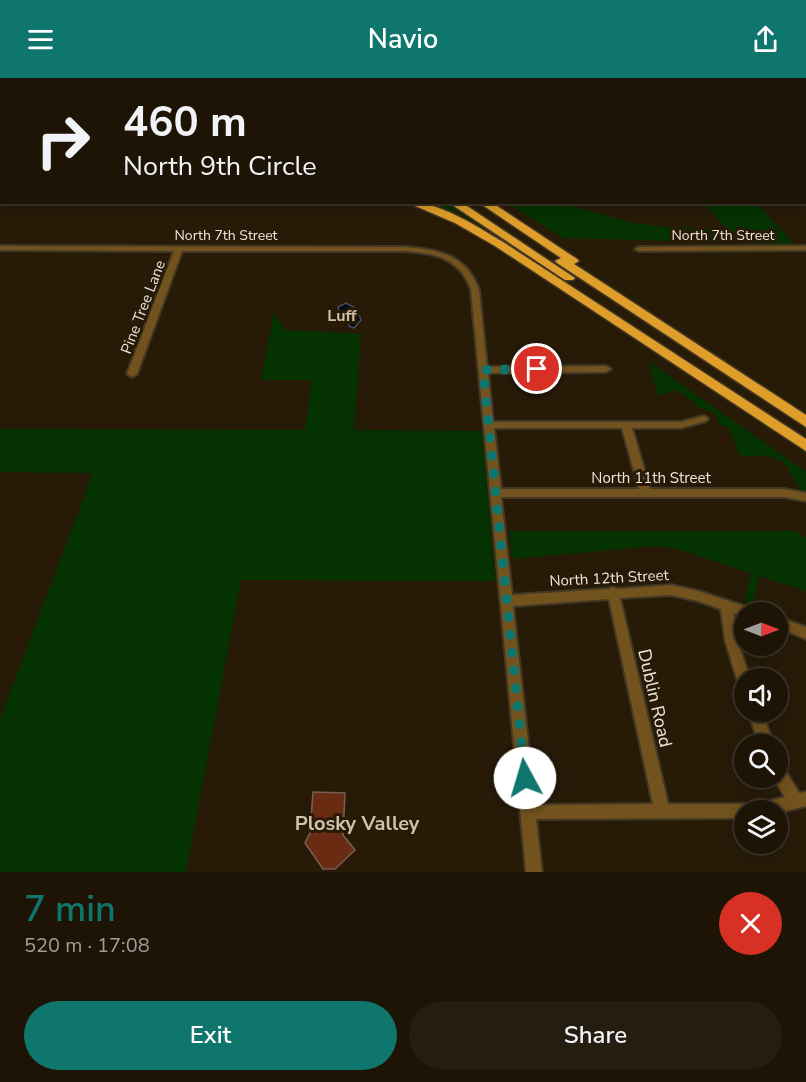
<!DOCTYPE html>
<html lang="en">
<head>
<meta charset="utf-8">
<style>
	body { margin:0; font-family:"Nunito Sans",sans-serif; background:#251d10; color:#f1f3f6; height:100vh; display:flex; flex-direction:column; font-size:22px; white-space:nowrap }
	* { box-sizing:border-box; margin:0 }
	p { font-size:20px; color:#a09e9b }
	.icon { flex:none; width:33px; height:33px; fill:none; stroke:currentColor; stroke-width:2; stroke-linecap:round; stroke-linejoin:round }
	.map { position:relative; height:794px; overflow:hidden }
	.panel { display:flex; flex-direction:column; background:#1d1406; flex:1 }
	.panel>* { flex:none }
	.top-card { position:absolute; left:0px; top:0px; width:807px; height:126px; box-shadow:0 3px 15px #0003,0 0 0 2px #3b3328; background:#1d1406; color:#f1f3f6; overflow:hidden }
	.needle { width:39px; rotate:90deg }
	.buttons { position:absolute; left:734px; top:524px; display:grid; gap:12px }
	.buttons a { display:grid; place-items:center; width:54px; height:54px; border-radius:50%; background:#1d1406; box-shadow:0 3px 15px #0003,0 0 0 2px #3b3328; font-size:30px }
	.pin { position:absolute; display:grid; place-items:center; width:51px; height:51px; color:#fff; margin:-26px; border:3px solid #fff; border-radius:50%; box-shadow:0 2px 6px #0007 }
	.me { position:absolute; width:66px; margin:-33px; rotate:354deg; stroke-linejoin:round; filter:drop-shadow(0 0 4px #0008) }
	.turn { display:flex; align-items:center; gap:21px; height:126px; padding:0 24px; font-size:27px }
	.turn .icon { width:78px; height:78px; stroke-width:2.5 }
	.turn b { display:block; font-size:42px; line-height:51px }
	.round { display:grid; place-items:center; flex:none; width:63px; height:63px; border-radius:32px; background:#251d10 }
	.overview { display:flex; align-items:center; justify-content:space-between; height:102px; padding:0 24px }
	h1 { font-size:36px; font-weight:600; line-height:45px; color:#0f766e }
	.action { display:flex; gap:12px; margin-top:auto; padding:12px 24px }
	.action a { flex:1; height:69px; border-radius:36px; background:#0f766e; color:#fff; font-size:24px; font-weight:600; line-height:69px; text-align:center }
	.action a+a { background:#251d10; color:#f1f3f6 }
	header { display:flex; justify-content:space-between; align-items:center; height:78px; padding:0 24px; background:#0f766e; color:#fff; font-size:27px; font-weight:600 }
	.map>svg:first-child { display:block }
</style>
</head>
<body>
<header><svg class="icon" aria-label="menu" viewBox="0 0 24 24"><path d="M4 6h16M4 12h16M4 18h16"/></svg>Navio<svg class="icon" aria-label="share" viewBox="0 0 24 24"><path d="M12 15V3M7 8l5-5 5 5M5 13v7h14v-7"/></svg></header>
<div class="map">
<svg width="806" height="794" viewBox="0 0 806 794">
	<rect width="100%" height="100%" fill="#271b08"/>
	<!-- green -->
	<path fill="#053201" d="M416 125H445L646 257 455 133 451 135 461 141Z
		M508 125H561L629 144 665 149 728 152 703 125H756L794 166 563 160Z
		M274 234 285 252 361 256 354 352 482 353 495 503 241 502 186 794H0V641L93 395 0 394V351L305 352 312 302H261Z
		M648 283 806 394V413L799 411C784 375 776 378 740 378L729 350 719 346C719 336 708 331 698 330L697 327 675 311 658 319Z
		M509 453H795L806 460V513L759 498 753 527 745 524 750 495 674 470 655 468 512 481Z"/>
	<!-- water -->
	<path fill="#00091a" stroke="#474b54" stroke-width="1.5" d="M346 225 357 231 361 242 354 250 349 248 350 242 346 237 339 234 338 229Z"/>
	<!-- building -->
	<path fill="#692b12" stroke="#785e55" stroke-width="1.5" d="M313 714 345 715 343 757 355 772 335 791H323L305 765 310 755Z"/>
	<g fill="none" stroke-linecap="round" stroke-linejoin="round">
		<defs>
			<path id="minor" d="M34 0H40L34 2Z
				M0 168 404 169C438 171 467 177 479 212L487 289 606 288 611 291 606 294 488 295 493 344H681L703 338 706 339 708 341 706 343 681 350H632L650 411H784L806 415V423L784 419H501L512 517 608 511 613 509 617 511 671 507 698 513 750 530 752 534H744V539L734 535 737 562 750 600H744V607L739 605 737 601 725 562 721 531 698 523 671 517 620 520 668 726H744L749 728 751 732 753 727 785 719 773 699H777V685L782 687 799 715 806 714V728L777 735V732H744V740L536 741 542 794H526L471 212C460 180 435 175 404 173H182L137 296 132 299 127 296 174 173 0 172ZM494 350H622L639 411H501ZM609 521 653 726 535 727 513 528Z
				M806 168V172L639 173 635 171 639 169Z
				M777 539 806 549V561L777 549Z
				M748 633H762L773 666H759Z"/>
			<path id="major" d="M544 0 543 2H527Z
				M578 0 577 2H561Z"/>
			<path id="highway" d="M169 0H177L178 2H170Z
				M205 0H215L217 2H206Z
				M233 0H242L244 2H234Z
				M292 0H303L290 2Z
				M357 0H368L370 2H358Z
				M387 0 402 2H388Z
				M0 74H2V80H0Z
				M406 124C441 124 474 147 503 164L806 361V373L495 168 455 145Z
				M448 124H461L575 200 573 202H565Z
				M478 124H491L577 181 579 183 574 186 806 337V349L557 185 555 183 561 180Z"/>
		</defs>
		<!-- minor casing -->
		<use href="#minor" stroke="#433725" stroke-width="4"/>
		<!-- major casing -->
		<use href="#major" stroke="#433725" stroke-width="3"/>
		<!-- highway casing -->
		<use href="#highway" stroke="#433725" stroke-width="3"/>
		<!-- minor -->
		<use href="#minor" fill="#72521d" fill-rule="evenodd"/>
		<!-- major -->
		<use href="#major" fill="#bf892e" fill-rule="evenodd"/>
		<!-- highway -->
		<use href="#highway" fill="#df9e29" fill-rule="evenodd"/>
	</g>
	<g fill="none" stroke-linecap="round" stroke-linejoin="round">
		<!-- route -->
		<path stroke="#0f766e" stroke-width="10" stroke-dasharray="0 18" d="M525 700 483 292 537 291"/>
	</g>
	<g text-anchor="middle" dominant-baseline="central" stroke-width="6" stroke-linejoin="round" paint-order="stroke">
		<!-- far-street labels -->
		<g font-size="14" fill="#eee6da" stroke="#271b08">
			<text x="226" y="157">North 7th Street</text>
			<text x="723" y="157">North 7th Street</text>
		</g>
		<!-- street labels -->
		<g font-size="15" fill="#eee6da" stroke="#271b08">
			<text transform="translate(143 229) rotate(-69)">Pine Tree Lane</text>
			<text x="651" y="400">North 11th Street</text>
			<text transform="translate(609 500) rotate(-3)">North 12th Street</text>
		</g>
		<!-- neighbourhood labels -->
		<g font-size="16" font-weight="bold" fill="#d2c1aa" stroke="#271b08">
			<text x="342" y="238">Luff</text>
		</g>
		<!-- near-street labels -->
		<g font-size="18" fill="#eee6da" stroke="#271b08">
			<text transform="translate(655 620) rotate(77)">Dublin Road</text>
		</g>
		<!-- near-neighbourhood labels -->
		<g font-size="20" font-weight="bold" fill="#d2c1aa" stroke="#271b08">
			<text x="357" y="745">Plosky Valley</text>
		</g>
	</g>
</svg>
<div class="buttons">
<a><svg class="needle" viewBox="-14 -14 28 28"><path d="M0-13l5 13h-10z" fill="#e53935"/><path d="M0 13l5-13h-10z" fill="#a09e9b"/></svg></a>
<a><svg class="icon" aria-label="sound" viewBox="0 0 24 24"><path d="M4 9h4l5-4v14l-5-4H4zM17 9q2 3 0 6"/></svg></a>
<a><svg class="icon" aria-label="search" viewBox="0 0 24 24"><circle cx="10" cy="10" r="6"/><path d="M15 15l6 6"/></svg></a>
<a><svg class="icon" aria-label="layers" viewBox="0 0 24 24"><path d="M12 4l9 5-9 5-9-5zM3 14l9 5 9-5"/></svg></a>
</div>
<div class="pin" style="left:537px;top:291px;background:#d93025"><svg class="icon" aria-label="arrive" viewBox="0 0 24 24"><path d="M6 21V4h12l-3 4 3 4H6"/></svg></div>
<svg class="me" style="left:525px;top:700px" viewBox="-20 -20 40 40"><circle r="19" fill="#fff"/><path d="M0-13L10 11 0 6-10 11z" fill="#0f766e"/></svg>
<div class="top-card">
<div class="turn"><svg class="icon" aria-label="right" viewBox="0 0 24 24"><path d="M7 20v-9h11M14 6l5 5-5 5"/></svg><div><b>460 m</b>North 9th Circle</div></div>
</div>
</div>
<section class="panel">
<div class="overview"><div><h1>7 min</h1><p>520 m · 17:08</p></div><a class="round" style="background:#d93025;color:#fff"><svg class="icon" aria-label="close" viewBox="0 0 24 24"><path d="M6 6l12 12M18 6L6 18"/></svg></a></div>
<div class="action"><a>Exit</a><a>Share</a></div>
</section>
</body>
</html>
